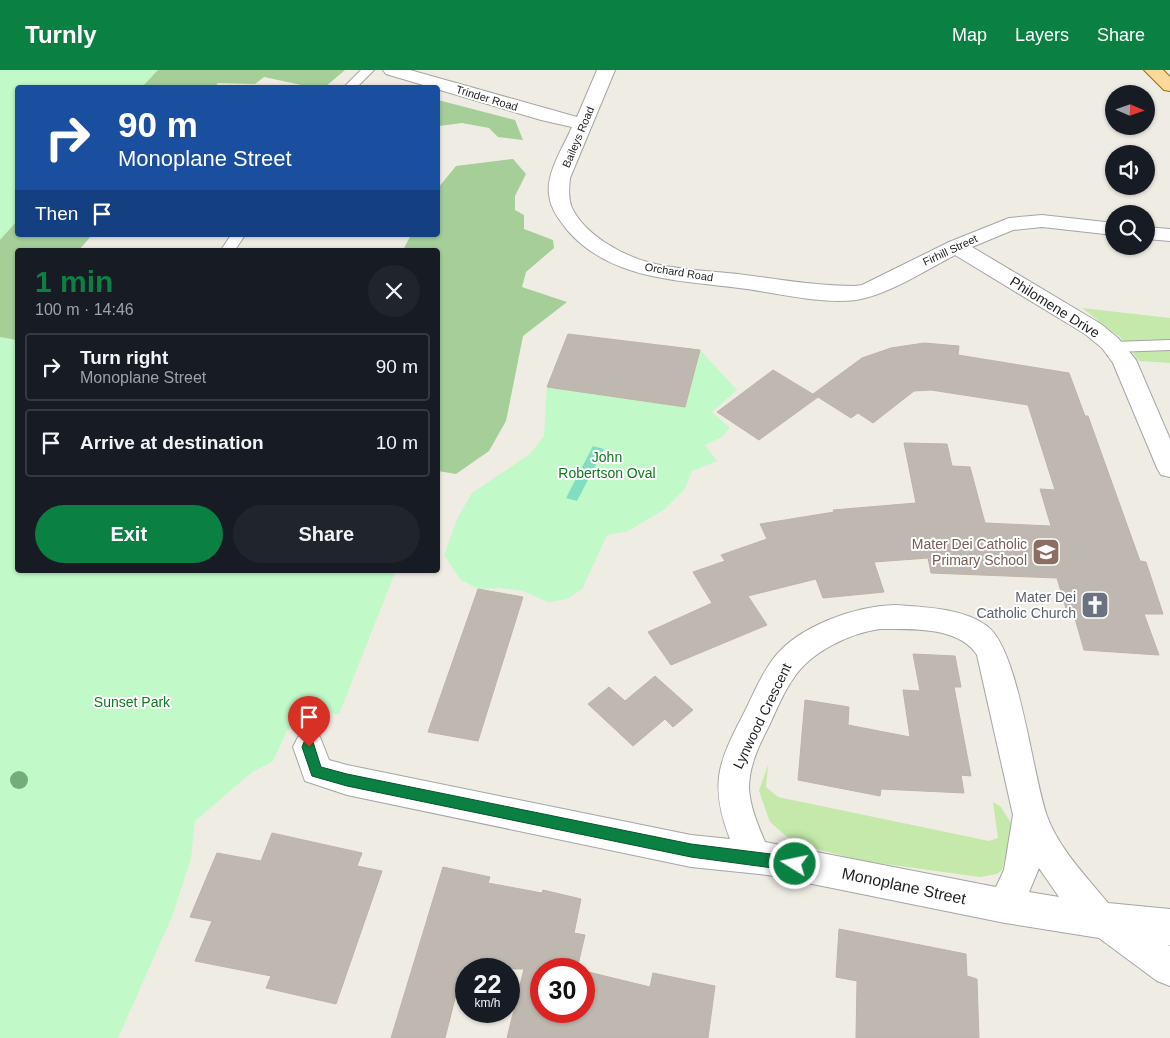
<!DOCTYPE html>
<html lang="en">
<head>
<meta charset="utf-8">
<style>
	body { margin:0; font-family:Helvetica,sans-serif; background:#20242c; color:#f1f3f6; height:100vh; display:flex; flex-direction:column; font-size:19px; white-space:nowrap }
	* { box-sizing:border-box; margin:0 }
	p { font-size:16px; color:#9ea1a6 }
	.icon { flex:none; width:28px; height:28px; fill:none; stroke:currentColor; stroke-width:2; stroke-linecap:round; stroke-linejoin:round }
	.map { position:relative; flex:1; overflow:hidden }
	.sheet { position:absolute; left:15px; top:178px; width:425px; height:325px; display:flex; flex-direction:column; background:#171b24; border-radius:5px; box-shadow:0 1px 4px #0004 }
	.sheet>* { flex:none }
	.top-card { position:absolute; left:15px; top:15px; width:425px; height:152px; border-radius:5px; box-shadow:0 1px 4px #0004; background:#1a4fa0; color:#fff; overflow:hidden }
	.needle { width:32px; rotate:92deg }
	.fabs { position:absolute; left:1105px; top:15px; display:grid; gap:10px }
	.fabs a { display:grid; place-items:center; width:50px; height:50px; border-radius:50%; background:#171b24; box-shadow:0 1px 4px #0004; font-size:25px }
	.speed { position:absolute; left:455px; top:888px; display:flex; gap:10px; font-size:25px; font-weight:700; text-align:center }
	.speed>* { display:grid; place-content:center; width:65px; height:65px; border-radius:50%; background:#171b24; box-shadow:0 1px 4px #0004; line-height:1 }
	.speed small { font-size:12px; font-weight:400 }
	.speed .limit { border:8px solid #d22; background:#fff; color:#111 }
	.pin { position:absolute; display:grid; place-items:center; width:42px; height:42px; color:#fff; margin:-51px -21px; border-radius:50% 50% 50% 0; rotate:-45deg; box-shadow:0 0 5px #0007 }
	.pin .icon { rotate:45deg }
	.me { position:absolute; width:55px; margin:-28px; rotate:280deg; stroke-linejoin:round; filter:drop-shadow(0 0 4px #0008) }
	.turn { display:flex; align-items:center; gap:18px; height:105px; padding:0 20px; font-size:22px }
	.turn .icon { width:65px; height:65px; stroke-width:2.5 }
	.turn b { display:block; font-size:35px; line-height:42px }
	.then { display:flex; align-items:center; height:48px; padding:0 20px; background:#0003; gap:10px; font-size:19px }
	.round { display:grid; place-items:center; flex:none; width:52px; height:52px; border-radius:26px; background:#20242c }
	.head { display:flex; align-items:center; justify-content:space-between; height:85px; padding:0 20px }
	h1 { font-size:30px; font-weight:700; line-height:38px; color:#0b8043 }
	.cta { display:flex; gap:10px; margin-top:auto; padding:10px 20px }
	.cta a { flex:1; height:58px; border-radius:30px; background:#0b8043; color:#fff; font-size:20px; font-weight:700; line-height:58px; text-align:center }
	.cta a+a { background:#20242c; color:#f1f3f6 }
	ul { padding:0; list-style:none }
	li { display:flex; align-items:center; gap:15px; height:68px; margin:0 10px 8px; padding:0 10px; border:2px solid #363941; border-radius:5px }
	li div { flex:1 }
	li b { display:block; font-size:19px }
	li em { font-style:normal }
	header { display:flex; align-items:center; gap:30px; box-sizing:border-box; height:70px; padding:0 25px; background:#0b8043; color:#fff }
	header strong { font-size:24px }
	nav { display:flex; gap:28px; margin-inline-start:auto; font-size:18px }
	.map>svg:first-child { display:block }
</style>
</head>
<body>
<header>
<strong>Turnly</strong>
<nav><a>Map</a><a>Layers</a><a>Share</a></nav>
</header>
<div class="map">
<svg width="1170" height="968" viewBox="0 0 1170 968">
	<rect width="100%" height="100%" fill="#efece4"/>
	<!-- grass -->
	<path fill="#c4e9aa" d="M1082 238 1170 248V293L1139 291 1121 268Z
		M768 695 766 717 778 727 989 771 998 768 993 732 1001 737 1013 756 1002 800 997 804 980 807 863 791 794 773 770 752 759 721Z"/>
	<!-- forest -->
	<path fill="#a5ce99" d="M0 0H345L325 17H311L264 7 255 14 218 13 214 18H18V165H92L79 180H18L17 299 0 293Z
		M438 30 515 50 523 70 498 67 489 58 462 53 439 56Z
		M513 89 526 104 515 126V140L524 145V159L553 170 554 178 526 202 522 217 567 232 523 266 506 351 489 381 456 404 438 401V180H403L411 165H438V118L456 96Z"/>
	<!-- park -->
	<path fill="#c1f9c9" d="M0 0H158L142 17 18 18 17 151 0 170Z
		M0 267 17 270 18 500H396L339 644 310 640 287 661 273 691 251 703 195 751 191 788 173 844 118 968H0Z
		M700 280 737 320 712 342 730 358 720 368 705 375 717 391 692 401 684 420 665 439 628 461 607 465 582 519 567 529 548 532 523 521 500 518 478 519 460 509 444 485 458 447 472 423 530 384 544 366 547 317 685 337Z"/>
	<!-- pitch -->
	<path fill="#82dec1" d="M593 376 604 379 577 431 566 428Z"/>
	<!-- building -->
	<path fill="#bfb8b0" stroke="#c0b3a6" d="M568 264 700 280 685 337 547 317Z
		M924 273 959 276 958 285 1069 303 1085 346H1088L1140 491 1146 492 1163 544H1144L1159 585 1084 580 1074 545H1068L1057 508 931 503 928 488 874 492 884 522 823 528 816 509 748 526 767 555 671 595 648 562 712 533 693 502 725 491 721 485 767 469 760 454 834 442 833 440 916 433 904 373 947 374 952 396 970 397 985 453 1051 456 1040 419 1055 420 1028 335 931 320 914 321 873 353 858 343 851 348 818 327 759 370 717 342 773 300 816 326 813 324 862 288 891 278Z
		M478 519 523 527 478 671 428 662Z
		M913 584 955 586 961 617H954L971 706 961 705 964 723 881 719 880 726 798 710 805 630 849 637 848 655 910 667 903 620 920 621Z
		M655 606 693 640 673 657 665 649 633 676 588 634 609 617 625 631Z
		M272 763 362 783 357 796 382 801 336 934 266 918 271 906 195 891 212 851 190 847 217 783 261 791Z
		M443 797 490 807 488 813 542 823 543 820 581 829 574 863 585 865 577 899H541V941H584V901L650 917 653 903 715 916 708 968H507L524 899H466V902L462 901 445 968H391Z
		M839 859 966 884 967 906 977 909 979 968H856L857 911 836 907Z"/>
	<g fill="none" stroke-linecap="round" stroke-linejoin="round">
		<defs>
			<path id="service" d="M361 0H374L356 18H343Z
				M231 165H245L235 180H221Z
				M1170 270V280L1114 282 1108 281 1106 277 1108 273 1114 272Z"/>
			<path id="minor" d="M383 0H410L577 47 597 0H615L570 108C569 118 568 128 572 138 585 165 623 186 651 193 679 200 709 201 738 204 777 209 816 216 855 216L862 215 949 172 1009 148 1042 145 1114 153V165L1042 157 1013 160 972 177 1101 254 1118 268 1136 290 1170 369V407L1161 405 1157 398 1113 293 1102 278 1085 264 955 185C926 200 888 225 856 230 821 234 781 224 747 219 684 210 613 212 568 161 559 150 550 138 549 124 546 103 564 76 572 57L541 50 386 4Z
				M1146 157 1170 159V171L1146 169Z
				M895 535C924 537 963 538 987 556 1019 579 1032 704 1047 746 1059 779 1087 807 1108 833L1170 839V875H1168L1170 876V916L1157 911 1099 868 1005 853 768 805 691 797 347 725 305 711 293 677 298 667 309 663 320 667 329 690 347 695 691 765 730 769C709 714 718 693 744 643 753 625 761 605 773 589 798 556 855 536 895 535ZM880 559C910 559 959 556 977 585L1013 745 1004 800 996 817 765 772C758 755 750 737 749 718 749 696 759 675 769 656 776 641 783 623 793 609 810 582 850 563 880 559ZM1039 798 1059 827 1029 822Z"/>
			<path id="primary" d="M1144 0H1163L1170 7V21L1164 20Z"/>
		</defs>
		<!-- service casing -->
		<use href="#service" stroke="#a5a5a5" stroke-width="2"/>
		<!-- minor casing -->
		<use href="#minor" stroke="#a5a5a5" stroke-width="2"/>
		<!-- primary casing -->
		<use href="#primary" stroke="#966f01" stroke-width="2"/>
		<!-- service -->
		<use href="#service" fill="#fff" fill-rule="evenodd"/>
		<!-- minor -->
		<use href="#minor" fill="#fff" fill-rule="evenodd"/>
		<!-- primary -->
		<use href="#primary" fill="#fbd99c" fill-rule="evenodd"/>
	</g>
	<!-- trees -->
	<circle fill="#72ae77" cx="19" cy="710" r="9"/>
	<!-- route -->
	<path fill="#0b8043" stroke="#07532c" d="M309 671 313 672 321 697 347 704 691 774 795 787 800 789 802 794 800 799 795 801 691 787 347 716 312 706 302 677 304 672Z"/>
	<!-- icons -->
	<defs>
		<symbol id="school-square" viewBox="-11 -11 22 22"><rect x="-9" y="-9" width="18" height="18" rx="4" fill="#8d6e63" stroke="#fff"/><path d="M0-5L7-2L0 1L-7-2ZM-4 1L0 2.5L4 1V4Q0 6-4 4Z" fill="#fff"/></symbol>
		<symbol id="church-square" viewBox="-11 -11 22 22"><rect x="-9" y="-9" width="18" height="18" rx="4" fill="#6b7280" stroke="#fff"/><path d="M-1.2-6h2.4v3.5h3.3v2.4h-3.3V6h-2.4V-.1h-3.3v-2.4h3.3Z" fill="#fff"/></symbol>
	</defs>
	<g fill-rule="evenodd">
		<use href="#school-square" x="1030" y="466" width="32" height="32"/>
		<use href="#church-square" x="1079" y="519" width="32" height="32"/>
	</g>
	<g text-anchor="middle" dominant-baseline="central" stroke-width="4" stroke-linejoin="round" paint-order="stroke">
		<!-- far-street labels -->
		<g font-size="11" fill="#1e1e1e" stroke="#fff">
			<text transform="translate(487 28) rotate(17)">Trinder Road</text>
			<text transform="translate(578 67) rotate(-67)">Baileys Road</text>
			<text transform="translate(950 180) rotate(-25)">Firhill Street</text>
			<text transform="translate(679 202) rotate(9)">Orchard Road</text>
		</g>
		<!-- street labels -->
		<g font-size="14" fill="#1e1e1e" stroke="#fff">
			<text transform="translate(1055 237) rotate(32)">Philomene Drive</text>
			<text transform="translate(762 646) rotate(-64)">Lynwood Crescent</text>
		</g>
		<!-- park labels -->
		<g font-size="14" fill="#0c7b1d" stroke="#fff">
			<text x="607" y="387">John<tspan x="607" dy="16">Robertson Oval</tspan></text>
			<text x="132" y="632">Sunset Park</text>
		</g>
		<!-- education labels -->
		<g font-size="14" fill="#785e54" stroke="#fff" text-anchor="end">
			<text x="1027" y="474">Mater Dei Catholic<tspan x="1027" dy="16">Primary School</tspan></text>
		</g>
		<!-- worship labels -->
		<g font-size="14" fill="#5b616d" stroke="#fff" text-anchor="end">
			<text x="1076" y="527">Mater Dei<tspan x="1076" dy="16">Catholic Church</tspan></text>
		</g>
		<!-- near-street labels -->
		<g font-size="16" fill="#1e1e1e" stroke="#fff">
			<text transform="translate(904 816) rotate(12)">Monoplane Street</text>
		</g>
	</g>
</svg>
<div class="fabs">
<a><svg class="needle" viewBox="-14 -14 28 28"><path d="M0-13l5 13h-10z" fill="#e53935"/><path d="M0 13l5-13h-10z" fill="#9ea1a6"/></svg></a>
<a><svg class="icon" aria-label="sound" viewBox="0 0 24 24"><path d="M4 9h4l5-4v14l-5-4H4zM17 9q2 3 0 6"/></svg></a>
<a><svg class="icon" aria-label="search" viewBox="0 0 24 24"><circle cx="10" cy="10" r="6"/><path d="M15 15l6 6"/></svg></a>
</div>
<div class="speed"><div>22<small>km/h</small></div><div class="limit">30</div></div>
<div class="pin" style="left:309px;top:677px;background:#d93025"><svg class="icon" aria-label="arrive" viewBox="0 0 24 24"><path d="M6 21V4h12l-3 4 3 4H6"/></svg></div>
<svg class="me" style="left:795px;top:794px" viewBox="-20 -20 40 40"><circle r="17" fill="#0b8043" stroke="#fff" stroke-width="3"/><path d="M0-11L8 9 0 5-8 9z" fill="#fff"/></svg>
<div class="top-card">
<div class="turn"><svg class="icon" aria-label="right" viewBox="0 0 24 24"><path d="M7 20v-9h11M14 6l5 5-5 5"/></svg><div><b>90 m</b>Monoplane Street</div></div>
<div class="then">Then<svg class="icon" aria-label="arrive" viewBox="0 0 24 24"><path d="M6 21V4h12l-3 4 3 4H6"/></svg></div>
</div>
<section class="sheet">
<div class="head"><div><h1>1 min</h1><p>100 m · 14:46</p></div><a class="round"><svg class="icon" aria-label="close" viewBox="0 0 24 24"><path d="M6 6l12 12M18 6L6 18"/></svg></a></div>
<ul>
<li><svg class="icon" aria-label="right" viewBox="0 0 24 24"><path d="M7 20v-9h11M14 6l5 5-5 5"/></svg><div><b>Turn right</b><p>Monoplane Street</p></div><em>90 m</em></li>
<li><svg class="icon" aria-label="arrive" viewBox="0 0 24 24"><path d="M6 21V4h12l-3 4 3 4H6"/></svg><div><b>Arrive at destination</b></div><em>10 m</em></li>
</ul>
<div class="cta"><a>Exit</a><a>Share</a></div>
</section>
</div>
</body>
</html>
